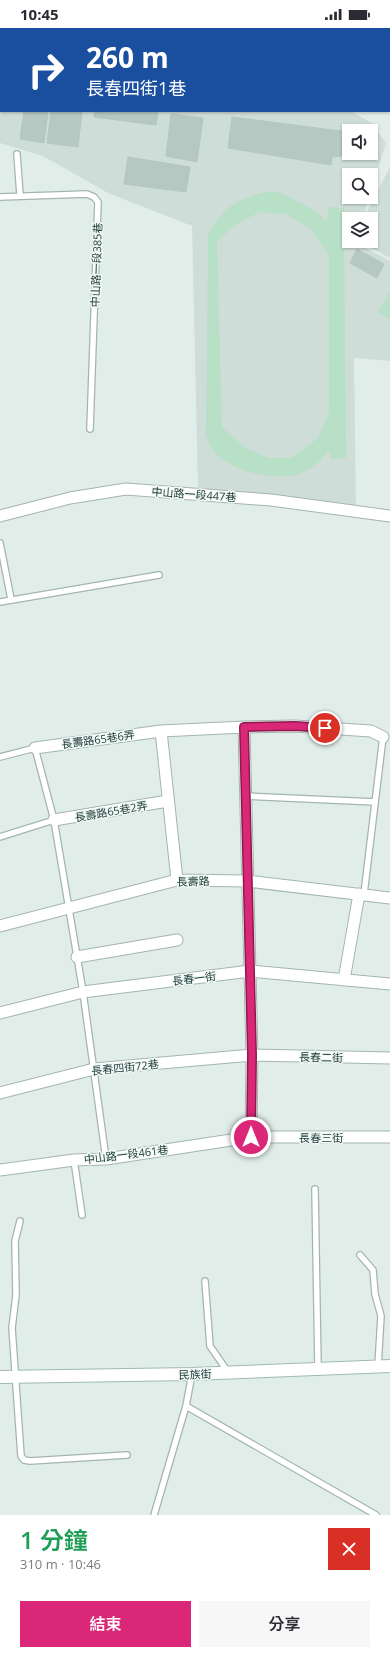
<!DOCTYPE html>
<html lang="zh-TW">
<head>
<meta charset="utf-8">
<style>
	body { margin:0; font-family:"Open Sans","Noto Sans TC",sans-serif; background:#f7f7f7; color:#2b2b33; height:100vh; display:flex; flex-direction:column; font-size:15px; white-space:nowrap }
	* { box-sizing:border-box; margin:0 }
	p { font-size:13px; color:#7c7c81 }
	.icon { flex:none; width:22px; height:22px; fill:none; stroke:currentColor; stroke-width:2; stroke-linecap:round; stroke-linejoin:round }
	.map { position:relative; height:1487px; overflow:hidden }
	.sheet { display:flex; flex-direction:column; background:#fff; flex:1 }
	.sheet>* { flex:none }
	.guide { position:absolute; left:0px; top:0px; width:390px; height:84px; box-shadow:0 1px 3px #0004; background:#1a4fa0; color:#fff; overflow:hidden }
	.tools { position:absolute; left:342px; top:96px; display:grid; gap:8px }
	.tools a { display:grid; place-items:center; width:36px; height:36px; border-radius:0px; background:#fff; box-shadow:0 1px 3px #0004; font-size:20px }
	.pin { position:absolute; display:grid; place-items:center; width:34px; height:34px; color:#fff; margin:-17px; border:2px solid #fff; border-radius:50%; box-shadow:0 1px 4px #0007 }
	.me { position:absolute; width:44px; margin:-22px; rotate:0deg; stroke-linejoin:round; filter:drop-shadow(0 0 3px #0008) }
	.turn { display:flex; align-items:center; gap:14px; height:84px; padding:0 20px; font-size:18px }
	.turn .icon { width:52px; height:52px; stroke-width:2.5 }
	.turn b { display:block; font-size:28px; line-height:34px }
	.round { display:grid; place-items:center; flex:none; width:42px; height:42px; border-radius:0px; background:#f7f7f7 }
	.summary { display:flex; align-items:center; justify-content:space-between; height:68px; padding:0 20px }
	h1 { font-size:24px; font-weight:600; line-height:30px; color:#1e9e55 }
	.cta { display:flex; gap:8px; margin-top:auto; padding:8px 20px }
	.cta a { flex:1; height:46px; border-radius:0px; background:#db2777; color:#fff; font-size:16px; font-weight:600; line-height:46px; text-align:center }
	.cta a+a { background:#f7f7f7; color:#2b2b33 }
	.status { display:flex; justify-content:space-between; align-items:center; height:28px; padding:0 20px; background:#fff; direction:ltr }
	.status svg { height:11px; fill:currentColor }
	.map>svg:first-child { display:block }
</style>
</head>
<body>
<div class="status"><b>10:45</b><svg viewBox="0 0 49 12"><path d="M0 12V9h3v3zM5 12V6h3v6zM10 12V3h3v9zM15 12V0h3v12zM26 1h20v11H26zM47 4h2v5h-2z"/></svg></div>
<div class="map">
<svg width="390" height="1487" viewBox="0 0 390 1487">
	<rect width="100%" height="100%" fill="#e1ede9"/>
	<!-- built -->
	<path fill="#cfddd8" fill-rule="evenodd" d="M0 0H356L1 1V83H351L372 95 386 115 371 164V147H349V169H369L363 191H349V213H362V218L390 233V333L354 330 356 481 198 462 192 198 108 165 43 128 0 115ZM349 103H371V125H349Z
		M390 139V230L364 216 363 213H371V191H363Z"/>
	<!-- green -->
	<path fill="#b8e0c6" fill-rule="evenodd" d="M265 164H279L312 181 327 193 328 179 344 180 346 430 331 431 329 422C322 431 312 441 301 445 276 455 225 443 211 419 209 416 208 411 206 408L208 207C222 180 237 171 265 164ZM260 184 285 186 312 202 329 227V385L318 410 291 430H269L245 420 222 399 217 214 233 198Z
		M390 263V291L378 285Z"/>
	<!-- building -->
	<path fill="#b6c8c2" stroke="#b3c7c1" d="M0 0H7L1 1 0 43Z
		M24 83H48L44 115 20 111Z
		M51 83H82L78 119 47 115Z
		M95 83H158L156 97 94 89Z
		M171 86 203 90 197 134 166 128Z
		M232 89 348 104 347 113 349 114V125L356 126 332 129 331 137 228 120Z
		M128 129 190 139 186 164 124 156Z
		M357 221 384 236 377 250 350 235Z"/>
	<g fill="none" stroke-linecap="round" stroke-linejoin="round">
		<defs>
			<path id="lane" d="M362 0V1
				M389 35 390 36
				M17 126 20 167
				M0 169 87 166 94 169 98 174 90 401
				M0 515 11 571
				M0 574 159 547
				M0 729 35 720 54 792 83 964 106 1131
				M245 768 375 774
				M0 809 54 792
				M364 866 383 709
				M74 1132 82 1187
				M315 1161 318 1340
				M20 1193 15 1213 16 1267 12 1300 21 1428 24 1432 30 1433 127 1427
				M360 1227 373 1242 375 1266 381 1288 378 1338
				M205 1253 210 1318 228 1344
				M186 1378 376 1487
				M154 1487 186 1378 192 1346"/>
			<path id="street" d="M0 488 70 470 126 461 271 472 390 488
				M244 699 252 1027 251 1109
				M161 703 177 852
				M35 720 161 703 244 699 295 698 371 703 383 709
				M54 792 168 773
				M0 898 177 852 247 853 390 870
				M77 929 177 912
				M344 952 359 866
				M0 985 83 964 250 943 390 956
				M0 1065 94 1041 252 1027 390 1030
				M0 1142 74 1132 106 1131 251 1109H390"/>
			<path id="secondary" d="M0 1349 192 1346 390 1338"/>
		</defs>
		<!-- lane casing -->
		<use href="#lane" stroke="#a3b5b1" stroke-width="8"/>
		<!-- street casing -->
		<use href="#street" stroke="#a3b5b1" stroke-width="13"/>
		<!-- secondary casing -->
		<use href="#secondary" stroke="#9ebab2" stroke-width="14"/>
		<!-- lane -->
		<use href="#lane" stroke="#fff" stroke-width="5.5"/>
		<!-- street -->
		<use href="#street" stroke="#fff" stroke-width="11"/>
		<!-- secondary -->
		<use href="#secondary" stroke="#fff" stroke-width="12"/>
	</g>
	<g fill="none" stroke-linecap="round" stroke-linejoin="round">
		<defs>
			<path id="route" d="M251 1109 252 1027 244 699 295 698 325 700"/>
		</defs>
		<!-- route casing -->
		<use href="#route" stroke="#8e194d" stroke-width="10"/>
		<!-- route -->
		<use href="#route" stroke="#db2777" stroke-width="7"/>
	</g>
	<g text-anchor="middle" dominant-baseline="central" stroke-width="3" stroke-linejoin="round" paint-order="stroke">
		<!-- street labels -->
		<g font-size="11" fill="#203f3a" stroke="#f2f9f6">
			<text transform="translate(96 237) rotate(-88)">中山路一段385巷</text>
			<text transform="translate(194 466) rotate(4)">中山路一段447巷</text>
			<text transform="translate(98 711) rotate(-8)">長壽路65巷6弄</text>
			<text transform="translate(111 783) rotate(-10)">長壽路65巷2弄</text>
			<text transform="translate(193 853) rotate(-2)">長壽路</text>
			<text transform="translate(194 950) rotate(-7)">長春一街</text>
			<text transform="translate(321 1029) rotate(1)">長春二街</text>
			<text transform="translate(125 1039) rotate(-6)">長春四街72巷</text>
			<text x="321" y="1109">長春三街</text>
			<text transform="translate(126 1126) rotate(-7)">中山路一段461巷</text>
			<text transform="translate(195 1346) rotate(-2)">民族街</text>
		</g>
	</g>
</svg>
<div class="tools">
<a><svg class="icon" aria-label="sound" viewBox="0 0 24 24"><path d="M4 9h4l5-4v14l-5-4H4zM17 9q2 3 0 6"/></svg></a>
<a><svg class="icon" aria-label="search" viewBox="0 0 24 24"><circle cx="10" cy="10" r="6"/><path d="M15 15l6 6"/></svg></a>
<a><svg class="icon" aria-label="layers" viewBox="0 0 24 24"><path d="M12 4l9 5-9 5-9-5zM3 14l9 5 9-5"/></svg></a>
</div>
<div class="pin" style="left:325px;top:700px;background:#d93025"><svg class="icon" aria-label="arrive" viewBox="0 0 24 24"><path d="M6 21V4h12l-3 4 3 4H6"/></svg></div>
<svg class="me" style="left:251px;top:1109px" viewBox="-20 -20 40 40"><circle r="17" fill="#db2777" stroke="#fff" stroke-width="3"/><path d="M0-11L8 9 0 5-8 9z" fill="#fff"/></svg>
<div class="guide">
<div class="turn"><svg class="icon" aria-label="right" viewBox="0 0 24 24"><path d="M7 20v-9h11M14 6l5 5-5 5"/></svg><div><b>260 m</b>長春四街1巷</div></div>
</div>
</div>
<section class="sheet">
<div class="summary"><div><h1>1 分鐘</h1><p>310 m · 10:46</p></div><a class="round" style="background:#d93025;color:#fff"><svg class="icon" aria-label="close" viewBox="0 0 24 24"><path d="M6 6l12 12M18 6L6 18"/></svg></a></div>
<div class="cta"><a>結束</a><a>分享</a></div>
</section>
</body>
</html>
